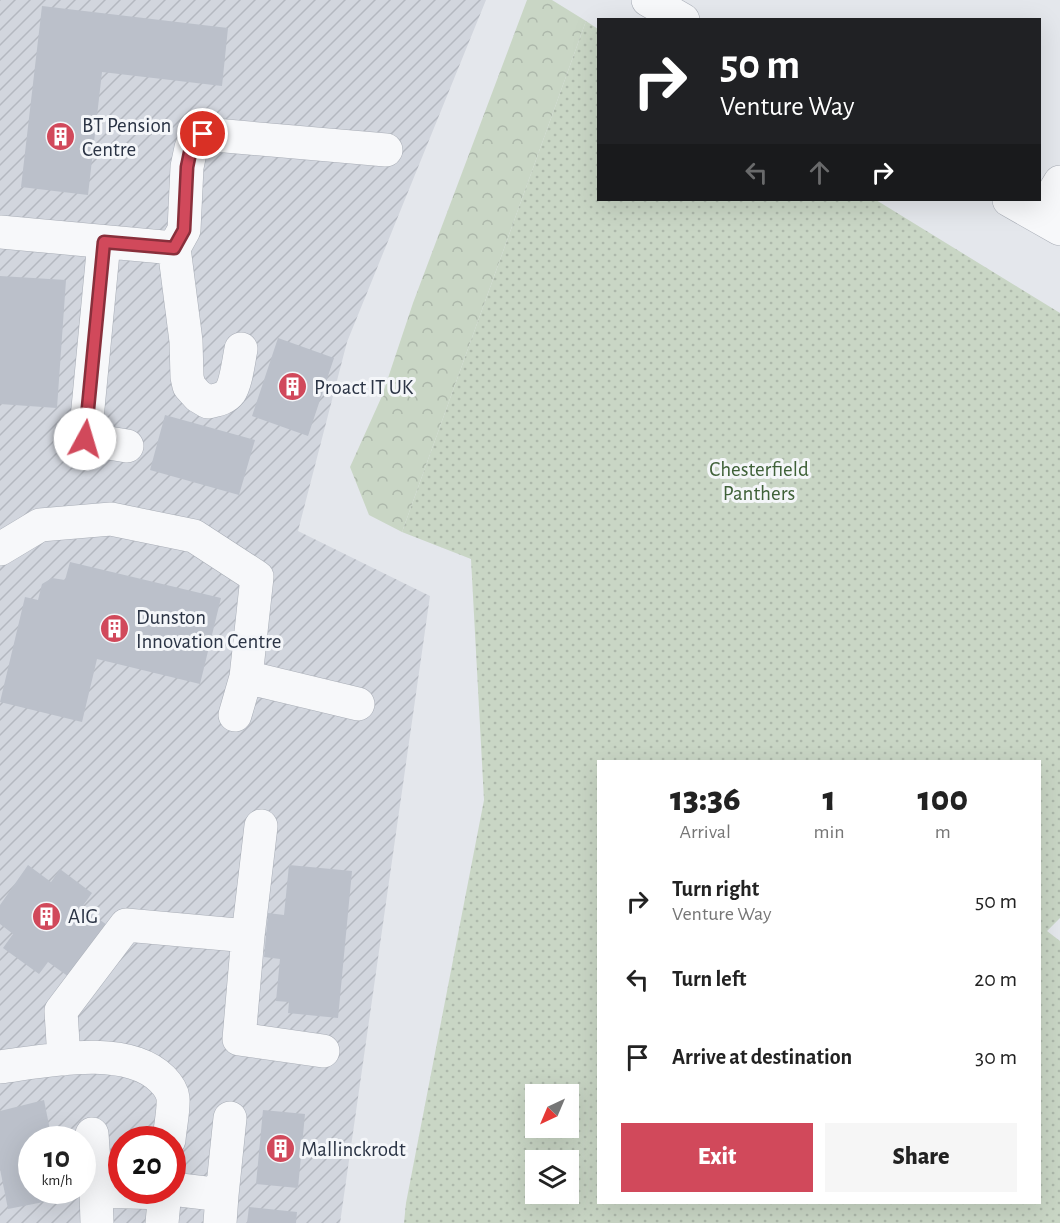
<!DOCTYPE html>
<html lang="en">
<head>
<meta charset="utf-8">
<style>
	body { margin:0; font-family:"Alegreya Sans",sans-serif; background:#f6f6f6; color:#222; height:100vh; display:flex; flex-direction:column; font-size:22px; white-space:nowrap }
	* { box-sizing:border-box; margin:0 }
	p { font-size:20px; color:#767676 }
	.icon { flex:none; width:33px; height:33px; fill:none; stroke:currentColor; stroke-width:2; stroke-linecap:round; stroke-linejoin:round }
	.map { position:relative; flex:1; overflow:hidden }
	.drawer { position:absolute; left:597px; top:760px; width:444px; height:444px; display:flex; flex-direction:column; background:#fff; border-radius:0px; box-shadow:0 6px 24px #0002 }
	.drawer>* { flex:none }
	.top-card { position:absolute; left:597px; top:18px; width:444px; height:183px; border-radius:0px; box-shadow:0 6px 24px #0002; background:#202124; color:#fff; overflow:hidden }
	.needle { width:39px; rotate:224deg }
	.fabs { position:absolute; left:525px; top:1084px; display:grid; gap:12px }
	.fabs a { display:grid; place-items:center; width:54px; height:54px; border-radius:0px; background:#fff; box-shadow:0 6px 24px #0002; font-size:30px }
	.speed { position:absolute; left:18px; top:1126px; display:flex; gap:12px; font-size:30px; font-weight:700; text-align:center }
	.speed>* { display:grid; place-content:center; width:78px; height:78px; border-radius:50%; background:#fff; box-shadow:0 6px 24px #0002; line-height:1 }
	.speed small { font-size:15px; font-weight:400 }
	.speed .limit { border:9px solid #d22; background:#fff; color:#111 }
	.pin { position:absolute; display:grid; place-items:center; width:51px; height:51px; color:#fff; margin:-26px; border:3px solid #fff; border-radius:50%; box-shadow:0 2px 6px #0007 }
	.me { position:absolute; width:66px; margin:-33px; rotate:6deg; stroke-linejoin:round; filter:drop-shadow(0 0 4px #0008) }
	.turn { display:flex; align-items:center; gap:21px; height:126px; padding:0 24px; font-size:27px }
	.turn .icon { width:78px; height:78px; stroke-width:2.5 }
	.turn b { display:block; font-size:42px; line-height:51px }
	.lanes { display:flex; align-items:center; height:57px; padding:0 24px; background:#0003; justify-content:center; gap:30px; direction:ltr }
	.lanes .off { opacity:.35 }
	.eta { display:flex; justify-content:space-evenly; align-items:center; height:102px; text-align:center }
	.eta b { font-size:36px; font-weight:800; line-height:42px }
	.cta { display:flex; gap:12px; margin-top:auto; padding:12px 24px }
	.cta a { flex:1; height:69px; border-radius:0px; background:#d1495b; color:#fff; font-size:24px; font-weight:800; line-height:69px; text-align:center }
	.cta a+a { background:#f6f6f6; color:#222 }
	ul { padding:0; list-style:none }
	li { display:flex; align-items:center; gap:18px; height:78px; padding:0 24px }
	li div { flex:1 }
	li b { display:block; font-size:22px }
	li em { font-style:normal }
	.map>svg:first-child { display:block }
</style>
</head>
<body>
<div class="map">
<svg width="1060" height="1223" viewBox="0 0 1060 1223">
	<defs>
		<pattern id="industrial-furrows" width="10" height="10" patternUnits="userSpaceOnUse" patternTransform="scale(1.5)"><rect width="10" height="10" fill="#d2d6de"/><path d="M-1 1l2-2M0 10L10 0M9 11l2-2" fill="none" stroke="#b4b8c0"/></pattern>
		<pattern id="forest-crowns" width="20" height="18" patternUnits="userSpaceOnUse" patternTransform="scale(1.5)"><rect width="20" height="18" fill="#c9d6c5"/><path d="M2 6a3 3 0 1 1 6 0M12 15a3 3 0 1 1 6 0" fill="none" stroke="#adb8ab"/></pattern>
		<pattern id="park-dots" width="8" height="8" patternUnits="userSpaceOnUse" patternTransform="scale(1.5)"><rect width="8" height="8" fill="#c9d6c5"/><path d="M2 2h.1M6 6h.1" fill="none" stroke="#adb8ab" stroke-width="1.8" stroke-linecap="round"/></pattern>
	</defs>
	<rect width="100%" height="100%" fill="#e4e7ec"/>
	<!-- industrial -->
	<path fill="url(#industrial-furrows)" fill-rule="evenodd" d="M0 0H486L347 342 298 531 430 596 340 1223H0ZM32 1140H82V1191H32ZM122 1140H172V1191H122Z"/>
	<!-- forest -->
	<path fill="url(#forest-crowns)" d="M527 0H552L586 21 402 532 369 515 350 467 382 396 413 303Z"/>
	<!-- park -->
	<path fill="url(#park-dots)" fill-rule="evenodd" d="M586 21 598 29V200H876L1060 313V918L1047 931 1060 941V1223H404L406 1203 484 800 471 559 402 532ZM598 762H1040V1203H598ZM536 1095H568V1128H536ZM536 1161H568V1194H536Z"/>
	<!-- building -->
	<path fill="#bbc0ca" d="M42 6 228 28 222 86 102 72 88 195 21 187Z
		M0 276 66 280 57 408 0 404Z
		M278 338 334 358 308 436 252 416Z
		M165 415 255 440 239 495 150 470Z
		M70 562 221 598 200 684 97 659 82 722 0 702 25 597 38 600 42 584 52 578 65 580Z
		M28 865 51 882 60 869 92 893 82 907 107 925 69 977 48 962 39 974 3 948 13 934 0 924V905Z
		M289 865 352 871 338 1018 288 1013 289 1002 276 1001 280 959 264 957 268 913 284 915Z
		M44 1100 52 1140H32V1191H63L64 1198 8 1209 0 1169V1111Z
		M263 1110 305 1114 298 1188 256 1184Z
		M249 1207 297 1212 296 1223H247Z"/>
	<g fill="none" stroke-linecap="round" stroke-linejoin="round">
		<defs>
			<path id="minor" d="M648 0 683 20
				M1009 200 1060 229
				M1039 217 1060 182
				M0 232 174 248
				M104 242 85 439 127 446
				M241 349C239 359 236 384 230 392 225 399 216 400 208 402L198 396 189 386 187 377 186 341 174 248 184 230 187 167 191 148 195 140 203 134 386 150
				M0 549 40 525 111 519 194 536 257 577 246 677 235 715
				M246 677 358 704
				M248 936 261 826
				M64 1059 61 1011 126 925 248 936 239 1039 323 1051
				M0 1067C45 1061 126 1043 162 1079 167 1084 172 1090 173 1098 174 1110 170 1127 169 1140
				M92 1134 96 1191 165 1193
				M172 1189 222 1195 220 1223
				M96 1191 97 1223
				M222 1195 230 1118
				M162 1223 165 1191"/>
		</defs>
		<!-- minor casing -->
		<use href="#minor" stroke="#a9aeb7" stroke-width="34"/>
		<!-- minor -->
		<use href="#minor" stroke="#f7f8fa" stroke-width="33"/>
	</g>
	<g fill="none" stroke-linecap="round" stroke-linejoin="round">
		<defs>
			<path id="route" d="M85 439 104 242 174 248 184 230 187 167 191 148 195 140 203 134"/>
		</defs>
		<!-- route casing -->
		<use href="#route" stroke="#882f3b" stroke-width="15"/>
		<!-- route -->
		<use href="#route" stroke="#d1495b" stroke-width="10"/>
	</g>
	<!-- icons -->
	<defs>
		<symbol id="building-disc" viewBox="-11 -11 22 22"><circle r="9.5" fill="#d1495b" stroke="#f4f6f9"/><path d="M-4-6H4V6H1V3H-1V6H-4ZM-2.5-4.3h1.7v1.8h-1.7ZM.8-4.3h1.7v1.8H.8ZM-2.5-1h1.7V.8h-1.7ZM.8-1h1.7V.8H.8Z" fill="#fff"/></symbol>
	</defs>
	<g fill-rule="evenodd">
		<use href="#building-disc" x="44" y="120" width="33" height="33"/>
		<use href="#building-disc" x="276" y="370" width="33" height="33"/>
		<use href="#building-disc" x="98" y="612" width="33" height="33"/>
		<use href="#building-disc" x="30" y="900" width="33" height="33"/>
		<use href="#building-disc" x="264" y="1132" width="33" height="33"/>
	</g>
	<g text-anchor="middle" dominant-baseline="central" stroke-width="6" stroke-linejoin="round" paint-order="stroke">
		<!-- poi labels -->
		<g font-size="21" fill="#2b3445" stroke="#f4f6f9" text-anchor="start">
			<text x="82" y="125">BT Pension<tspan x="82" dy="24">Centre</tspan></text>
			<text x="314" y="387">Proact IT UK</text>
			<text x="136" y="617">Dunston<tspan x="136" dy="24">Innovation Centre</tspan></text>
			<text x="68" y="916">AIG</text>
			<text x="301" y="1149">Mallinckrodt</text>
		</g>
		<!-- park labels -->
		<g font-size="21" fill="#3f6138" stroke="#f4f6f9">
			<text x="759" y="469">Chesterfield<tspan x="759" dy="24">Panthers</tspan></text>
		</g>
	</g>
</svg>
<div class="fabs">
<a><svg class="needle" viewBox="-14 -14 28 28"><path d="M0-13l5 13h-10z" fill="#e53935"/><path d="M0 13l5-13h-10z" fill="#767676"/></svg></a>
<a><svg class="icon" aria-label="layers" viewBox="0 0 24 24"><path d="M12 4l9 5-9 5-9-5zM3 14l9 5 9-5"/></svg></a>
</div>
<div class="speed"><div>10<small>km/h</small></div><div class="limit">20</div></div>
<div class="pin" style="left:203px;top:134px;background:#d93025"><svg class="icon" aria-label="arrive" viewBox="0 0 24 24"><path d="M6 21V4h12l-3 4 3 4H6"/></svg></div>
<svg class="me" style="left:85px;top:439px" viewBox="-20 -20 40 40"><circle r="19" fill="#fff"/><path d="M0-13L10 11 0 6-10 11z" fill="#d1495b"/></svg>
<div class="top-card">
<div class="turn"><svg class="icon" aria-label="right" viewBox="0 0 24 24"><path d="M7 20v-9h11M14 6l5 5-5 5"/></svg><div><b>50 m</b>Venture Way</div></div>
<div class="lanes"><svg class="icon off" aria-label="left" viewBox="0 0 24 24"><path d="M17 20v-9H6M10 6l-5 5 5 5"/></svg><svg class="icon off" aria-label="ahead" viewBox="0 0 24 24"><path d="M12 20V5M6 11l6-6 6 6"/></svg><svg class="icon" aria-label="right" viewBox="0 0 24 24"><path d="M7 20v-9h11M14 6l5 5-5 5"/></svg></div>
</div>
<section class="drawer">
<div class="eta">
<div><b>13:36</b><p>Arrival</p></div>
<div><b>1</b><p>min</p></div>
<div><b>100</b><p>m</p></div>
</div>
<ul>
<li><svg class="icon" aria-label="right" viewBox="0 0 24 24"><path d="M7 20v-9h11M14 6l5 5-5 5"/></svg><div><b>Turn right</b><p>Venture Way</p></div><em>50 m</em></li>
<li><svg class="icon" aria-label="left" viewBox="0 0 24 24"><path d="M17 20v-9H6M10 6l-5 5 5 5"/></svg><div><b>Turn left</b></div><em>20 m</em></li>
<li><svg class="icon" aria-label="arrive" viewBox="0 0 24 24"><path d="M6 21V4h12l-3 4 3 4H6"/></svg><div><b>Arrive at destination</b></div><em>30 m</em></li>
</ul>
<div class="cta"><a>Exit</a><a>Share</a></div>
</section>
</div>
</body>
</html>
